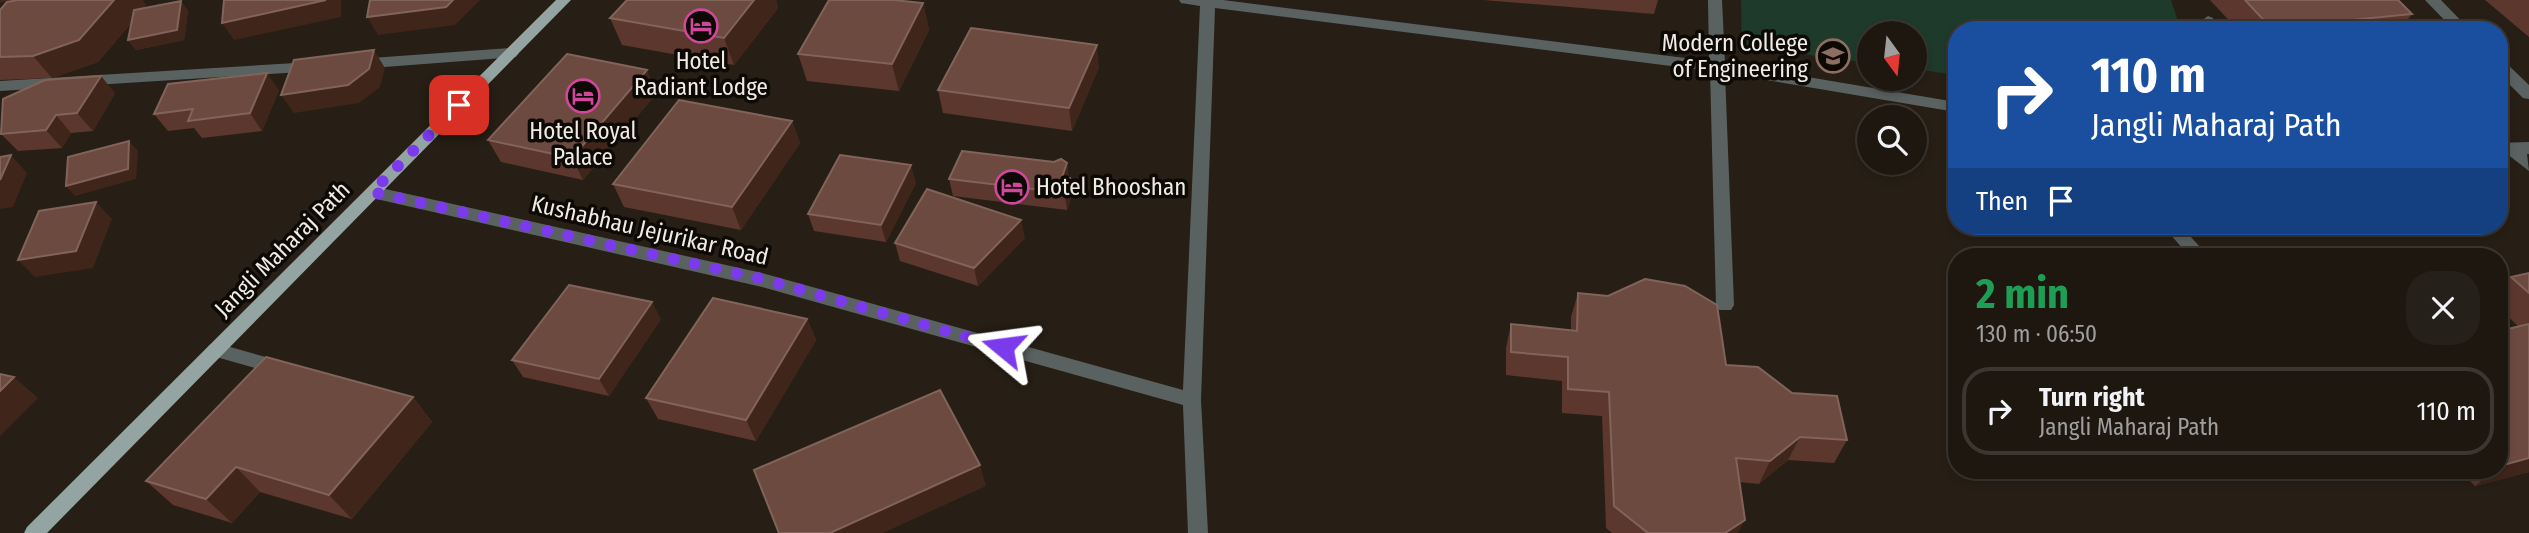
<!DOCTYPE html>
<html lang="en">
<head>
<meta charset="utf-8">
<style>
	body { margin:0; font-family:"Fira Sans Condensed",sans-serif; background:#252019; color:#f1f3f6; height:100vh; display:flex; flex-direction:column; font-size:26px; white-space:nowrap }
	* { box-sizing:border-box; margin:0 }
	p { font-size:23px; color:#a09f9f }
	.icon { flex:none; width:38px; height:38px; fill:none; stroke:currentColor; stroke-width:2; stroke-linecap:round; stroke-linejoin:round }
	.map { position:relative; flex:1; overflow:hidden }
	.panel { position:absolute; left:1948px; top:248px; width:560px; height:231px; display:flex; flex-direction:column; background:#1d1710; border-radius:28px; box-shadow:0 4px 10px #0003,0 0 0 2px #3b3630 }
	.panel>* { flex:none }
	.hud { position:absolute; left:1948px; top:21px; width:560px; height:214px; border-radius:28px; box-shadow:0 4px 10px #0003,0 0 0 2px #3b3630; background:#1a4fa0; color:#fff; overflow:hidden }
	.needle { width:46px; rotate:165deg }
	.fabs { position:absolute; left:1857px; top:21px; display:grid; gap:14px }
	.fabs a { display:grid; place-items:center; width:70px; height:70px; border-radius:50%; background:#1d1710; box-shadow:0 4px 10px #0003,0 0 0 2px #3b3630; font-size:35px }
	.pin { position:absolute; display:grid; place-items:center; width:60px; height:60px; color:#fff; margin:-30px; border-radius:14px; box-shadow:0 4px 10px #0006 }
	.me { position:absolute; width:77px; margin:-38px; rotate:286deg; stroke-linejoin:round; filter:drop-shadow(0 0 5px #0008) }
	.turn { display:flex; align-items:center; gap:24px; height:147px; padding:0 28px; font-size:32px }
	.turn .icon { width:91px; height:91px; stroke-width:2.5 }
	.turn b { display:block; font-size:49px; line-height:60px }
	.then { display:flex; align-items:center; height:66px; padding:0 28px; background:#0003; gap:14px; font-size:26px }
	.round { display:grid; place-items:center; flex:none; width:74px; height:74px; border-radius:28px; background:#252019 }
	.overview { display:flex; align-items:center; justify-content:space-between; height:119px; padding:0 28px }
	h1 { font-size:42px; font-weight:700; line-height:52px; color:#1e9e55 }
	ul { padding:0; list-style:none }
	li { display:flex; align-items:center; gap:21px; height:88px; margin:0 14px 10px; padding:0 14px; border:4px solid #3b3630; border-radius:28px }
	li div { flex:1 }
	li b { display:block; font-size:26px }
	li em { font-style:normal }
	.map>svg:first-child { display:block }
</style>
</head>
<body>
<div class="map">
<svg width="2529" height="533" viewBox="0 0 2529 533">
	<rect width="100%" height="100%" fill="#271f15"/>
	<!-- green -->
	<path fill="#1d3a2b" d="M1741 0H2171L2181 30H1956V75L1915 69 1914 33H1869V63L1742 46Z"/>
	<g fill="none" stroke-linecap="round" stroke-linejoin="round">
		<!-- minor -->
		<path fill="#5a6261" fill-rule="evenodd" d="M1179 0H1223L1709 61 1708 0H1722L1725 63 1956 102V112L1725 73 1734 305 1731 310H1719L1716 305 1710 71 1215 8 1201 400 1208 533H1188L1183 405 762 287 372 198 364 192 372 186 762 273 1183 390 1200 6 1181 3Z
			M2425 0H2441L2470 30H2454Z
			M2208 16 2213 18 2218 30H2203L2201 21Z
			M511 48 519 53 516 57 358 69 350 64 358 59Z
			M2499 60 2504 61 2529 85V99L2523 98 2499 74Z
			M312 62 317 63 320 67 317 71 0 91V81Z
			M2529 142V154H2527L2529 171 2507 154 2499 155V143Z
			M2163 226H2181L2209 257H2190Z
			M216 343 290 364 292 369 290 374 283 376 209 355 207 350 209 345Z
			M2387 471H2407L2408 472 2405 478 2398 480 2391 478Z"/>
		<!-- major -->
		<path fill="#94a4a3" fill-rule="evenodd" d="M556 0H571L47 533H24L27 527Z"/>
	</g>
	<!-- wall -->
	<path fill="#5c372d" d="M0 0H142L146 5 143 9 181 1 188 11 184 40 136 50 128 40 132 22 98 62 52 78 0 80V10L7 2Z
		M627 0H776L778 8 734 65 622 45 610 18Z
		M1483 0H1658L1654 14Z
		M2210 0H2398L2412 14 2400 30H2238Z
		M2485 0H2529V37Z
		M923 3 929 30 899 91 807 81 798 54Z
		M1099 67 1072 131 943 113 938 90Z
		M279 90 262 131 202 138 194 128 168 131 154 114Z
		M115 93 93 131 71 133 62 148 18 151 1 134Z
		M657 93 583 180 501 162 488 140Z
		M792 121 800 143 741 230 624 207 613 184Z
		M1069 177 1072 195 1067 210 953 196 949 179Z
		M916 183 886 242 814 231 808 214Z
		M1025 238 978 286 900 261 895 243Z
		M2529 273V472L2475 486 2460 471H2499V331L2518 326 2499 308V289L2511 277Z
		M1578 293 1726 365 1847 440 1834 463 1788 460 1759 484 1739 482 1738 533H1612L1606 528 1602 416 1562 413V381L1506 375V348L1511 324 1571 330V317Z
		M661 319 609 396 523 377 512 360Z
		M807 319 816 340 756 441 658 419 646 398Z
		M413 397 432 422 352 519 260 492 232 523 173 505 146 481Z"/>
	<!-- shaded-wall -->
	<path fill="#40251b" d="M0 0H16L0 3Z
		M114 0H142L146 5 98 62 52 78 33 56Z
		M326 0H341V17L234 40 222 23Z
		M453 0H480L455 25 378 35 367 17Z
		M754 0H776L778 8 734 65 724 38Z
		M181 1 188 11 184 40 136 50 128 40Z
		M923 3 929 30 899 91 892 64Z
		M1097 45 1099 67 1072 131 1069 108Z
		M374 50 385 68 380 87 359 103 294 113 281 95Z
		M647 70 657 93 583 180 572 158Z
		M267 73 279 90 262 131 250 113Z
		M101 76 115 93 93 131 77 113Z
		M56 115 71 133 62 148 46 130Z
		M792 121 800 143 741 230 732 207Z
		M129 141 138 151 136 179 75 196 66 186Z
		M11 155 27 173 13 207 0 209V180Z
		M1067 163 1072 195 1067 210 1062 177Z
		M911 165 916 183 886 242 881 225Z
		M96 202 112 219 93 268 35 277 18 260Z
		M1021 220 1025 238 978 286 974 268Z
		M652 302 661 319 609 396 599 379Z
		M807 319 816 340 756 441 746 420Z
		M14 377 38 398 0 436V391Z
		M413 397 432 422 352 519 329 495Z
		M1800 437 1788 460 1759 484 1770 461Z
		M2529 458V472L2475 486 2494 471H2499L2500 466Z
		M980 465 986 486 883 533H830Z
		M236 467 260 492 232 523 206 499Z
		M1745 520 1738 533H1725Z"/>
	<!-- building -->
	<path fill="#6c4a40" stroke="#81635a" stroke-width="2" d="M18 0H114L79 40 33 56 0 57V10L7 2Z
		M224 0H326L222 23Z
		M370 0H453L446 7 367 17Z
		M627 0H754L724 38 610 18Z
		M829 0H893L923 3 892 64 798 54Z
		M2245 0H2398L2412 14 2271 28Z
		M181 1 177 30 128 40 134 10Z
		M971 28 1097 45 1069 108 938 90Z
		M374 50 369 69 348 85 281 95 294 60Z
		M567 54 647 70 572 158 488 140Z
		M267 73 250 113 188 121 193 109 154 114 168 84Z
		M101 76 77 113 56 115 46 130 1 134 3 99 45 80Z
		M679 100 792 121 732 207 613 184Z
		M129 141 128 169 66 186 68 157Z
		M962 151 1054 162 1061 159 1067 163 1062 177 1070 178 1065 193 949 179Z
		M11 155 0 180V157Z
		M840 155 911 165 881 225 808 214Z
		M927 189 1021 220 974 268 895 243Z
		M96 202 76 251 18 260 39 211Z
		M2529 273V293L2511 277Z
		M1645 279 1685 286 1717 305 1726 365 1758 367 1792 393 1837 396 1847 440 1800 437 1770 461 1736 458 1745 520 1725 533H1648L1614 506 1609 392 1568 389V357L1511 352V324L1577 331 1578 293 1608 296Z
		M569 285 652 302 599 379 512 360Z
		M713 298 807 319 746 420 646 398Z
		M2529 324V458L2500 466 2499 331Z
		M266 357 413 397 329 495 236 467 206 499 146 481Z
		M0 374 14 377 0 391Z
		M940 390 980 465 830 533H779L754 470Z"/>
	<g fill="none" stroke-linecap="round" stroke-linejoin="round">
		<!-- route -->
		<path stroke="#7c3aed" stroke-width="12" stroke-dasharray="0 21.6" d="M459 105 372 192 762 279 1003 347"/>
	</g>
	<!-- icons -->
	<defs>
		<symbol id="hotel-ring" viewBox="-11 -11 22 22"><circle r="9.5" fill="#0d0a06" stroke="#d1479c" stroke-width="1.5"/><path d="M-6-4.5h1.5V1H6V5H4.5V3h-9V5H-6ZM-4 0a1.8 1.8 0 1 1 3.6 0ZM.5 0V-2.5h3Q6-2.5 6 0Z" fill="#d1479c"/></symbol>
		<symbol id="university-ring" viewBox="-11 -11 22 22"><circle r="9.5" fill="#0d0a06" stroke="#8d6e63" stroke-width="1.5"/><path d="M0-5L7-2L0 1L-7-2ZM-4 1L0 2.5L4 1V4Q0 6-4 4Z" fill="#8d6e63"/></symbol>
	</defs>
	<g fill-rule="evenodd">
		<use href="#hotel-ring" x="682" y="7" width="38" height="38"/>
		<use href="#university-ring" x="1814" y="37" width="38" height="38"/>
		<use href="#hotel-ring" x="564" y="77" width="38" height="38"/>
		<use href="#hotel-ring" x="993" y="168" width="38" height="38"/>
	</g>
	<g text-anchor="middle" dominant-baseline="central" stroke-width="7" stroke-linejoin="round" paint-order="stroke">
		<!-- poi labels -->
		<g font-size="23" fill="#f0ebe4" stroke="#0d0a06">
			<text x="1808" y="43" text-anchor="end">Modern College<tspan x="1808" dy="26">of Engineering</tspan></text>
			<text x="701" y="61">Hotel<tspan x="701" dy="26">Radiant Lodge</tspan></text>
			<text x="583" y="131">Hotel Royal<tspan x="583" dy="26">Palace</tspan></text>
			<text x="1036" y="187" text-anchor="start">Hotel Bhooshan</text>
		</g>
		<!-- street labels -->
		<g font-size="23" fill="#f0ebe4" stroke="#0d0a06">
			<text transform="translate(650 230) rotate(13)">Kushabhau Jejurikar Road</text>
			<text transform="translate(282 249) rotate(-45)">Jangli Maharaj Path</text>
		</g>
	</g>
</svg>
<div class="fabs">
<a><svg class="needle" viewBox="-14 -14 28 28"><path d="M0-13l5 13h-10z" fill="#e53935"/><path d="M0 13l5-13h-10z" fill="#a09f9f"/></svg></a>
<a><svg class="icon" aria-label="search" viewBox="0 0 24 24"><circle cx="10" cy="10" r="6"/><path d="M15 15l6 6"/></svg></a>
</div>
<div class="pin" style="left:459px;top:105px;background:#d93025"><svg class="icon" aria-label="arrive" viewBox="0 0 24 24"><path d="M6 21V4h12l-3 4 3 4H6"/></svg></div>
<svg class="me" style="left:1003px;top:347px" viewBox="-20 -20 40 40"><path d="M0-17L14 15 0 8-14 15z" fill="#7c3aed" stroke="#fff" stroke-width="4"/></svg>
<div class="hud">
<div class="turn"><svg class="icon" aria-label="right" viewBox="0 0 24 24"><path d="M7 20v-9h11M14 6l5 5-5 5"/></svg><div><b>110 m</b>Jangli Maharaj Path</div></div>
<div class="then">Then<svg class="icon" aria-label="arrive" viewBox="0 0 24 24"><path d="M6 21V4h12l-3 4 3 4H6"/></svg></div>
</div>
<section class="panel">
<div class="overview"><div><h1>2 min</h1><p>130 m · 06:50</p></div><a class="round"><svg class="icon" aria-label="close" viewBox="0 0 24 24"><path d="M6 6l12 12M18 6L6 18"/></svg></a></div>
<ul>
<li><svg class="icon" aria-label="right" viewBox="0 0 24 24"><path d="M7 20v-9h11M14 6l5 5-5 5"/></svg><div><b>Turn right</b><p>Jangli Maharaj Path</p></div><em>110 m</em></li>
</ul>
</section>
</div>
</body>
</html>
